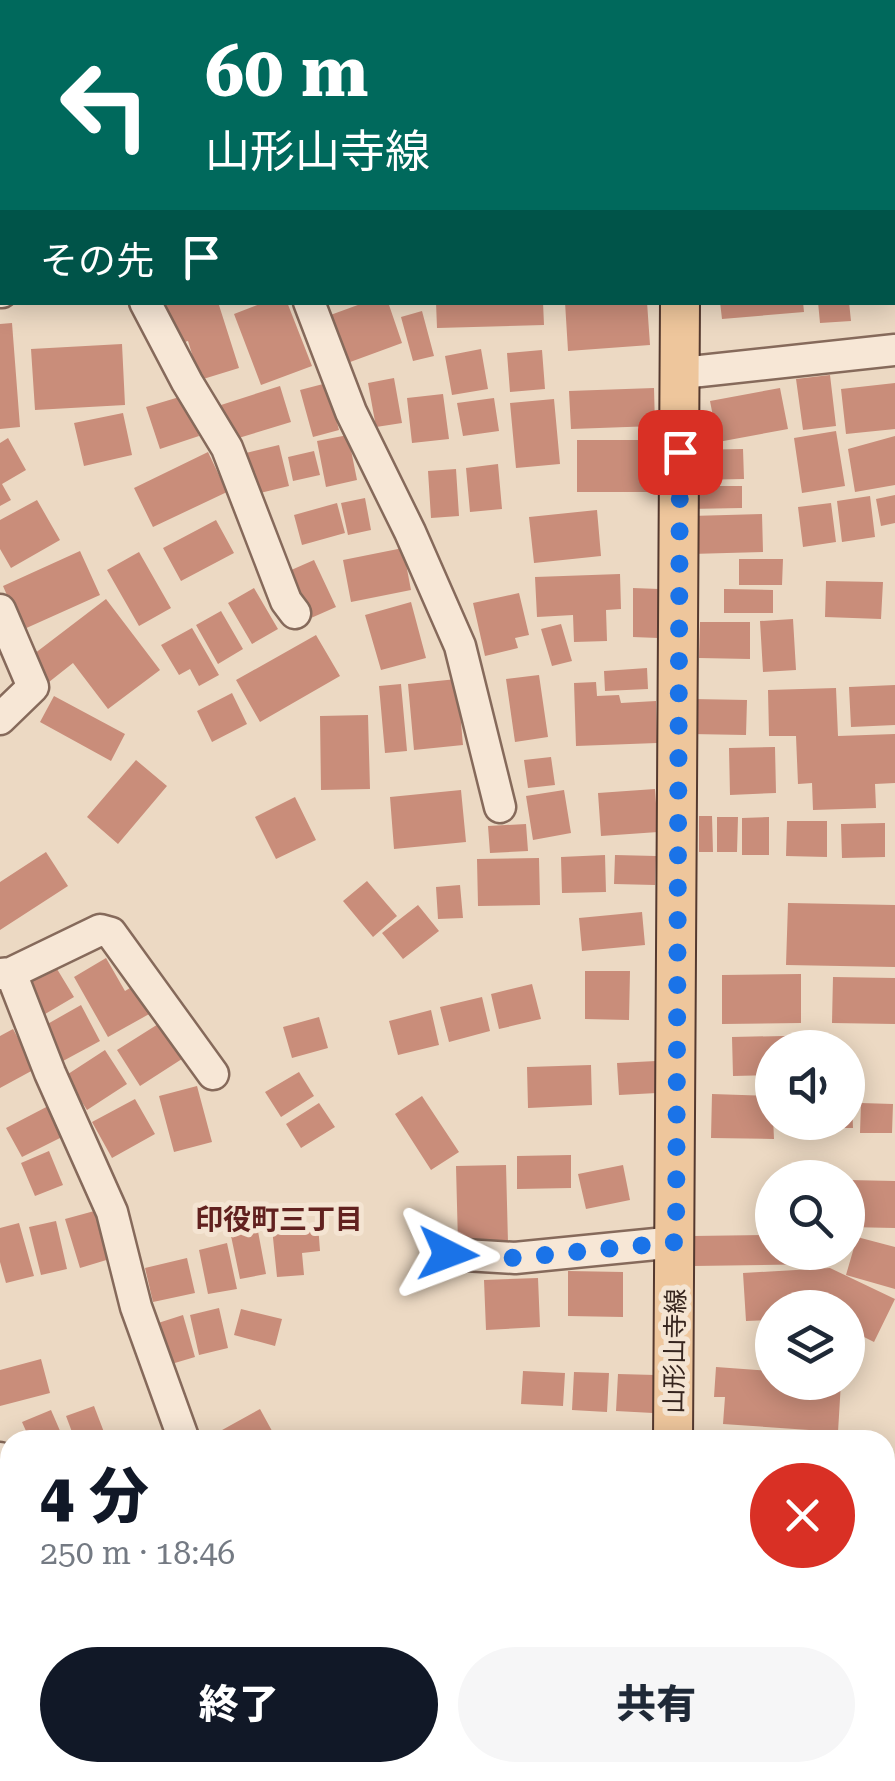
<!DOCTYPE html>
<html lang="ja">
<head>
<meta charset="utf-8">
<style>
	body { margin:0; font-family:"Roboto Serif","Noto Sans JP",serif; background:#f6f6f7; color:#1f2937; height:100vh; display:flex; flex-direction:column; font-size:38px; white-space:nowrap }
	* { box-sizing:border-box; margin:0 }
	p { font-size:32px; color:#747a83 }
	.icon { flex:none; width:55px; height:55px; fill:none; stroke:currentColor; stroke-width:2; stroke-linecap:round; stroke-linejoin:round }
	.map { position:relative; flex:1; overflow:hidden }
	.sheet { position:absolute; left:0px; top:1430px; width:895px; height:352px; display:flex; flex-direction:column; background:#fff; border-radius:30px 30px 0 0; box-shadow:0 5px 25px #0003 }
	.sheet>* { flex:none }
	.top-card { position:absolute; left:0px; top:0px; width:895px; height:305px; box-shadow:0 5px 25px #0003; background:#00695c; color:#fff; overflow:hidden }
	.tools { position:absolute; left:755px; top:1030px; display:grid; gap:20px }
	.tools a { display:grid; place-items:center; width:110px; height:110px; border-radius:50%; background:#fff; box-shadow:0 5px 25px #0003; font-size:50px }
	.pin { position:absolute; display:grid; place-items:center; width:85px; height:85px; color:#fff; margin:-42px; border-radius:20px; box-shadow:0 5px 15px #0006 }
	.me { position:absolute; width:110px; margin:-55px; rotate:93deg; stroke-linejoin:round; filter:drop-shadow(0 0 8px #0008) }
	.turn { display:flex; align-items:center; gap:35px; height:210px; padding:0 40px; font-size:45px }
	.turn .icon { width:130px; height:130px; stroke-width:2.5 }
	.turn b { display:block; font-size:70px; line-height:85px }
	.then { display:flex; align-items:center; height:95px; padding:0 40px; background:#0003; gap:20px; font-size:38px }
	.round { display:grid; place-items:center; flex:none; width:105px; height:105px; border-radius:52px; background:#f6f6f7 }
	.summary { display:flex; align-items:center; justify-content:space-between; height:170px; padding:0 40px }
	h1 { font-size:60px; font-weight:800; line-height:75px; color:#111827 }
	.button { display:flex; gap:20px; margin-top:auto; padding:20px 40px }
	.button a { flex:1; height:115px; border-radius:60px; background:#111827; color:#fff; font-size:40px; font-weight:800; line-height:115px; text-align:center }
	.button a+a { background:#f6f6f7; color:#1f2937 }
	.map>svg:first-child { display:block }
</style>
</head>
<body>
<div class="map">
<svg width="895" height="1781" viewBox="0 0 895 1781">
	<rect width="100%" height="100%" fill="#ecd9c3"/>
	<!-- building -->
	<path fill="#c98d7a" d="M165 302H218L239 368 200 380 188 341 178 344Z
		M265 302H287L312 366 261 385 234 314Z
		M366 302H388L402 343 342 365 325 317Z
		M436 302H543L544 325 437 328Z
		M565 302H647L650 345 568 351Z
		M720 302H803L804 312 722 319Z
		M818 302H849L851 321 820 323Z
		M422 311 434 356 413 361 401 317Z
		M12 323 20 427 0 429V324Z
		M122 344 125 405 35 410 31 349Z
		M481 349 488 389 452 395 445 356Z
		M542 350 545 389 510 392 507 353Z
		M830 375 836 426 803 430 796 379Z
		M394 378 402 423 376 427 368 383Z
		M327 383 339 430 313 437 300 390Z
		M895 383V429L846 434 841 389Z
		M280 386 291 422 232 440 221 405Z
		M654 388 655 426 571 429 569 391Z
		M780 388 788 429 718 442 710 401Z
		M443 394 449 439 412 443 407 398Z
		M186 395 199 436 160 449 146 407Z
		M494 398 499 431 463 436 457 403Z
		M554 399 560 464 516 468 510 403Z
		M123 413 132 455 84 466 74 423Z
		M836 431 845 486 802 493 794 438Z
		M348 435 357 480 326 487 317 441Z
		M895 436V485L855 492 848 449Z
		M8 438 26 470 2 484 11 500 0 506V443Z
		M577 440H648V492H577Z
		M279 445 289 486 256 494 246 453Z
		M743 449 744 479 691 480V450Z
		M314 451 320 475 293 481 288 457Z
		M208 452 227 492 153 527 134 488Z
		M498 464 502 509 470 512 466 468Z
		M456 469 459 516 431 518 428 471Z
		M688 486H742V508L688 509Z
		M895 495V523L881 526 876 499Z
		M870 496 875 537 842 542 837 501Z
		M365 498 371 530 348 535 341 503Z
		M37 500 60 540 11 568 0 549V520Z
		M337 503 345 533 302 545 294 515Z
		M831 503 836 542 803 547 798 507Z
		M597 510 601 556 534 563 529 517Z
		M762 514 763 552 691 554V516Z
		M216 520 234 553 181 581 163 548Z
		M403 548 411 590 351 602 343 560Z
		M80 551 100 595 22 630 3 586Z
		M139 552 171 608 139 626 107 570Z
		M739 559H783L782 585H739Z
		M314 560 336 607 311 618 289 571Z
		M620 574 621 609 606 610 607 641 574 642 573 615 537 617 535 577Z
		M826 581 883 582 881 619 825 617Z
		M254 588 278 629 252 644 228 603Z
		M633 588 659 589 658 638 633 637Z
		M724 589 773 590V613H724Z
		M519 593 529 635 515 638 518 648 485 656 473 603Z
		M106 599 160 670 108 709 73 663 49 682 30 657Z
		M411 602 426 658 381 670 365 615Z
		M221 611 243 649 218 664 196 625Z
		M793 619 796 670 763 672 760 621Z
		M700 622H750V659L699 658Z
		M561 624 572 661 552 666 541 629Z
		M192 628 219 675 199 686 190 669 179 675 161 645Z
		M316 635 340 676 260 722 236 680Z
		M647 668 648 689 605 691 604 671Z
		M539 675 548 737 515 742 506 679Z
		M457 679 463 745 414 750 408 684Z
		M596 682 597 696 619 695 621 703 656 701 657 743 576 746 574 683Z
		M401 684 407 751 385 753 379 686Z
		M895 685V725L851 727 849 687Z
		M836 688 838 736 895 734V783L875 784 876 808 813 810 812 783 798 784 796 736H769L768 690Z
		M232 693 247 724 212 742 197 711Z
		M54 696 125 734 111 761 40 722Z
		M692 699 747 700 746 735 691 734Z
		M368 715 370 789 321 790 320 716Z
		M775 747 776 793 730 795 729 748Z
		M551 757 555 785 528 788 524 760Z
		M136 760 167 786 118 844 87 817Z
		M655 789 658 832 601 836 598 793Z
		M461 790 466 842 394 849 390 797Z
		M564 790 571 833 533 840 526 796Z
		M295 797 316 840 276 859 255 817Z
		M699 816H712L713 852H699Z
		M717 817H738L737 852H717Z
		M769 817V855H742V818Z
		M787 821H827V857L786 856Z
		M885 823V857L842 858 841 824Z
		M526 824 528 851 490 853 488 826Z
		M46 852 68 886 0 930V882Z
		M605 855 606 892 562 893 561 857Z
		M615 855 656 856 655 885 614 884Z
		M539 858 540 905 478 906 477 859Z
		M367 881 397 916 373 937 343 901Z
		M460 885 463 918 438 919 436 887Z
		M788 903 895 905V967L786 965Z
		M418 905 439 931 403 959 382 933Z
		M642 912 645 945 582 951 579 918Z
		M106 958 125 991 135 985 151 1013 108 1037 74 977Z
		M54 964 74 997 40 1017 20 984Z
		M585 971H630L629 1020 585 1019Z
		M801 974V1023L722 1024V975Z
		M833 977 895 978V1024L832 1023Z
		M532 984 541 1019 499 1029 491 994Z
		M482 997 490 1031 449 1042 440 1007Z
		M81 1005 100 1041 63 1061 44 1026Z
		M431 1010 439 1045 398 1055 389 1021Z
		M319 1017 328 1048 292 1058 283 1027Z
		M163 1021 185 1057 140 1086 117 1050Z
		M13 1029 35 1069 0 1088V1036Z
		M830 1035V1048H772V1075L733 1076 732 1037Z
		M105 1050 127 1084 87 1110 65 1076Z
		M656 1061 657 1093 619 1095 617 1063Z
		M591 1065 592 1105 528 1108 527 1067Z
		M299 1072 314 1096 281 1117 265 1092Z
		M197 1086 212 1142 174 1152 159 1096Z
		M712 1094 772 1096 774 1139 711 1138Z
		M422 1096 459 1152 431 1170 395 1114Z
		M135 1099 155 1134 112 1158 92 1122Z
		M54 1103 70 1133 22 1157 6 1128Z
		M319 1103 335 1127 301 1148 286 1124Z
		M852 1103 853 1128H823L822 1122H848V1104Z
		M861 1103 893 1104 892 1133H860Z
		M49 1151 63 1185 35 1196 21 1163Z
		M571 1155V1188L517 1189V1156Z
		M506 1165 508 1243 458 1244 456 1166Z
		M623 1165 630 1200 586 1209 578 1174Z
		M848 1180 895 1181V1228L848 1227Z
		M98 1210 113 1258 80 1268 65 1219Z
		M56 1221 67 1269 41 1275 29 1227Z
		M19 1223 34 1276 6 1283 0 1262V1228Z
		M318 1224 320 1251 302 1253 304 1275 277 1277 272 1228Z
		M257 1226 266 1274 240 1279 230 1231Z
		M772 1235V1252H821V1264L693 1266V1236Z
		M857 1237 895 1247V1289L846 1275Z
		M227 1243 237 1289 208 1294 199 1250Z
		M187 1258 195 1293 153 1302 145 1268Z
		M830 1268 895 1299 874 1342 848 1329V1308H772V1320L746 1321 743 1273Z
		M568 1271 623 1272V1317L568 1316Z
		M538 1278 540 1327 486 1330 484 1280Z
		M219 1308 228 1348 199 1355 190 1315Z
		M241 1309 282 1319 275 1346 234 1335Z
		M183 1315 195 1357 168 1365 155 1324Z
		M41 1359 50 1393 0 1406V1370Z
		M716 1367 772 1371V1382H841L838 1432 723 1424 725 1397H714Z
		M523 1371 565 1373 563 1406 521 1404Z
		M574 1372 609 1373 607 1412 572 1410Z
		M618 1374 655 1375 653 1413 616 1411Z
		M94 1406 107 1440H75L66 1416Z
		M260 1409 277 1440H204Z
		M51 1410 64 1440H30L22 1422Z
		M885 1486 895 1488V1518L885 1516Z
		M10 1514V1540L0 1542V1516Z
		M10 1545V1596L0 1601V1549Z
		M10 1619V1661L0 1640V1624Z
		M895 1664V1709L889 1710 885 1665Z
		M0 1705 10 1724V1750L0 1756Z
		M24 1772H64L68 1781H8Z
		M179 1772H230L232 1776 221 1781H183Z
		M291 1772H323L326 1780 295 1781Z
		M427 1772H442L445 1781H401Z
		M631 1772V1781H556L555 1774Z"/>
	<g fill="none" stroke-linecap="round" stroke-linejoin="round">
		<defs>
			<path id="minor" d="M28 0 30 2
				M214 0V2
				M0 292H2
				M145 302 187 382 227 448 286 601 295 613
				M309 302 351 412 410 532 460 646 500 807
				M682 373 895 350
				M0 610 33 687 0 719
				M11 973 50 1073 112 1212 136 1307 184 1440
				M0 974 11 973 100 930 111 933 213 1074
				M448 1254 515 1258 676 1242
				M0 1458 10 1476
				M885 1577 895 1568
				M165 1772 169 1781
				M357 1772 358 1781"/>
			<path id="major" d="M673 0V2
				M673 1440 680 302
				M670 1781V1772"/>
		</defs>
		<!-- minor casing -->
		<use href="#minor" stroke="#866a5b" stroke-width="35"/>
		<!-- major casing -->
		<use href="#major" stroke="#54392f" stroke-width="42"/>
		<!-- minor -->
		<use href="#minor" stroke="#f7e7d6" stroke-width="30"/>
		<!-- major -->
		<use href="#major" stroke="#eec69c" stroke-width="38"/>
	</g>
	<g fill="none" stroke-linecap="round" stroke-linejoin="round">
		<!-- route -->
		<path stroke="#1a73e8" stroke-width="18" stroke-dasharray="0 32.4" d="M448 1254 515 1258 676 1242 680 452"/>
	</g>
	<g text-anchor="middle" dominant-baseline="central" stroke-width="10" stroke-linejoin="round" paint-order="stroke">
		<!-- street labels -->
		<g font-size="25" fill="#36251e" stroke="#f4e4d2">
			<text transform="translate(675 1351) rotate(-89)">山形山寺線</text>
		</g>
		<!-- neighbourhood labels -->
		<g font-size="28" font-weight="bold" fill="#61211f" stroke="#f4e4d2">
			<text x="279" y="1219">印役町三丁目</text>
		</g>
	</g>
</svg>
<div class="tools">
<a><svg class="icon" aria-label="sound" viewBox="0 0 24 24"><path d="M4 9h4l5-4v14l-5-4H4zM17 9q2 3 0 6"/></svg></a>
<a><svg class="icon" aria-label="search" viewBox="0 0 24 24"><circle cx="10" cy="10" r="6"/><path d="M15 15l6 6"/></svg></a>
<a><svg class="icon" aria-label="layers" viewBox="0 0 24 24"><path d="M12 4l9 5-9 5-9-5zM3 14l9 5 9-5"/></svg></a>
</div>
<div class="pin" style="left:680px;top:452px;background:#d93025"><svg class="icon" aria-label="arrive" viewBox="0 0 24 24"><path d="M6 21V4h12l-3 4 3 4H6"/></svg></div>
<svg class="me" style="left:448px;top:1254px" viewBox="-20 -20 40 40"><path d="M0-17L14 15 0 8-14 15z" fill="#1a73e8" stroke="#fff" stroke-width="4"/></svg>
<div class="top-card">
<div class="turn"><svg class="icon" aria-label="left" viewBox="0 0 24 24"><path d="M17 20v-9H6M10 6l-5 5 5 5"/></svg><div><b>60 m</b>山形山寺線</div></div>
<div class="then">その先<svg class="icon" aria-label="arrive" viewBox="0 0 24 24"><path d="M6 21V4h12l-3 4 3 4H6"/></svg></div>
</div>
<section class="sheet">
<div class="summary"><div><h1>4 分</h1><p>250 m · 18:46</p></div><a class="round" style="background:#d93025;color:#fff"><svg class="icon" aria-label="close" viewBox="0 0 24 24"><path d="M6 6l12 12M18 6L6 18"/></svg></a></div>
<div class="button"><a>終了</a><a>共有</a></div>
</section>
</div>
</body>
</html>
